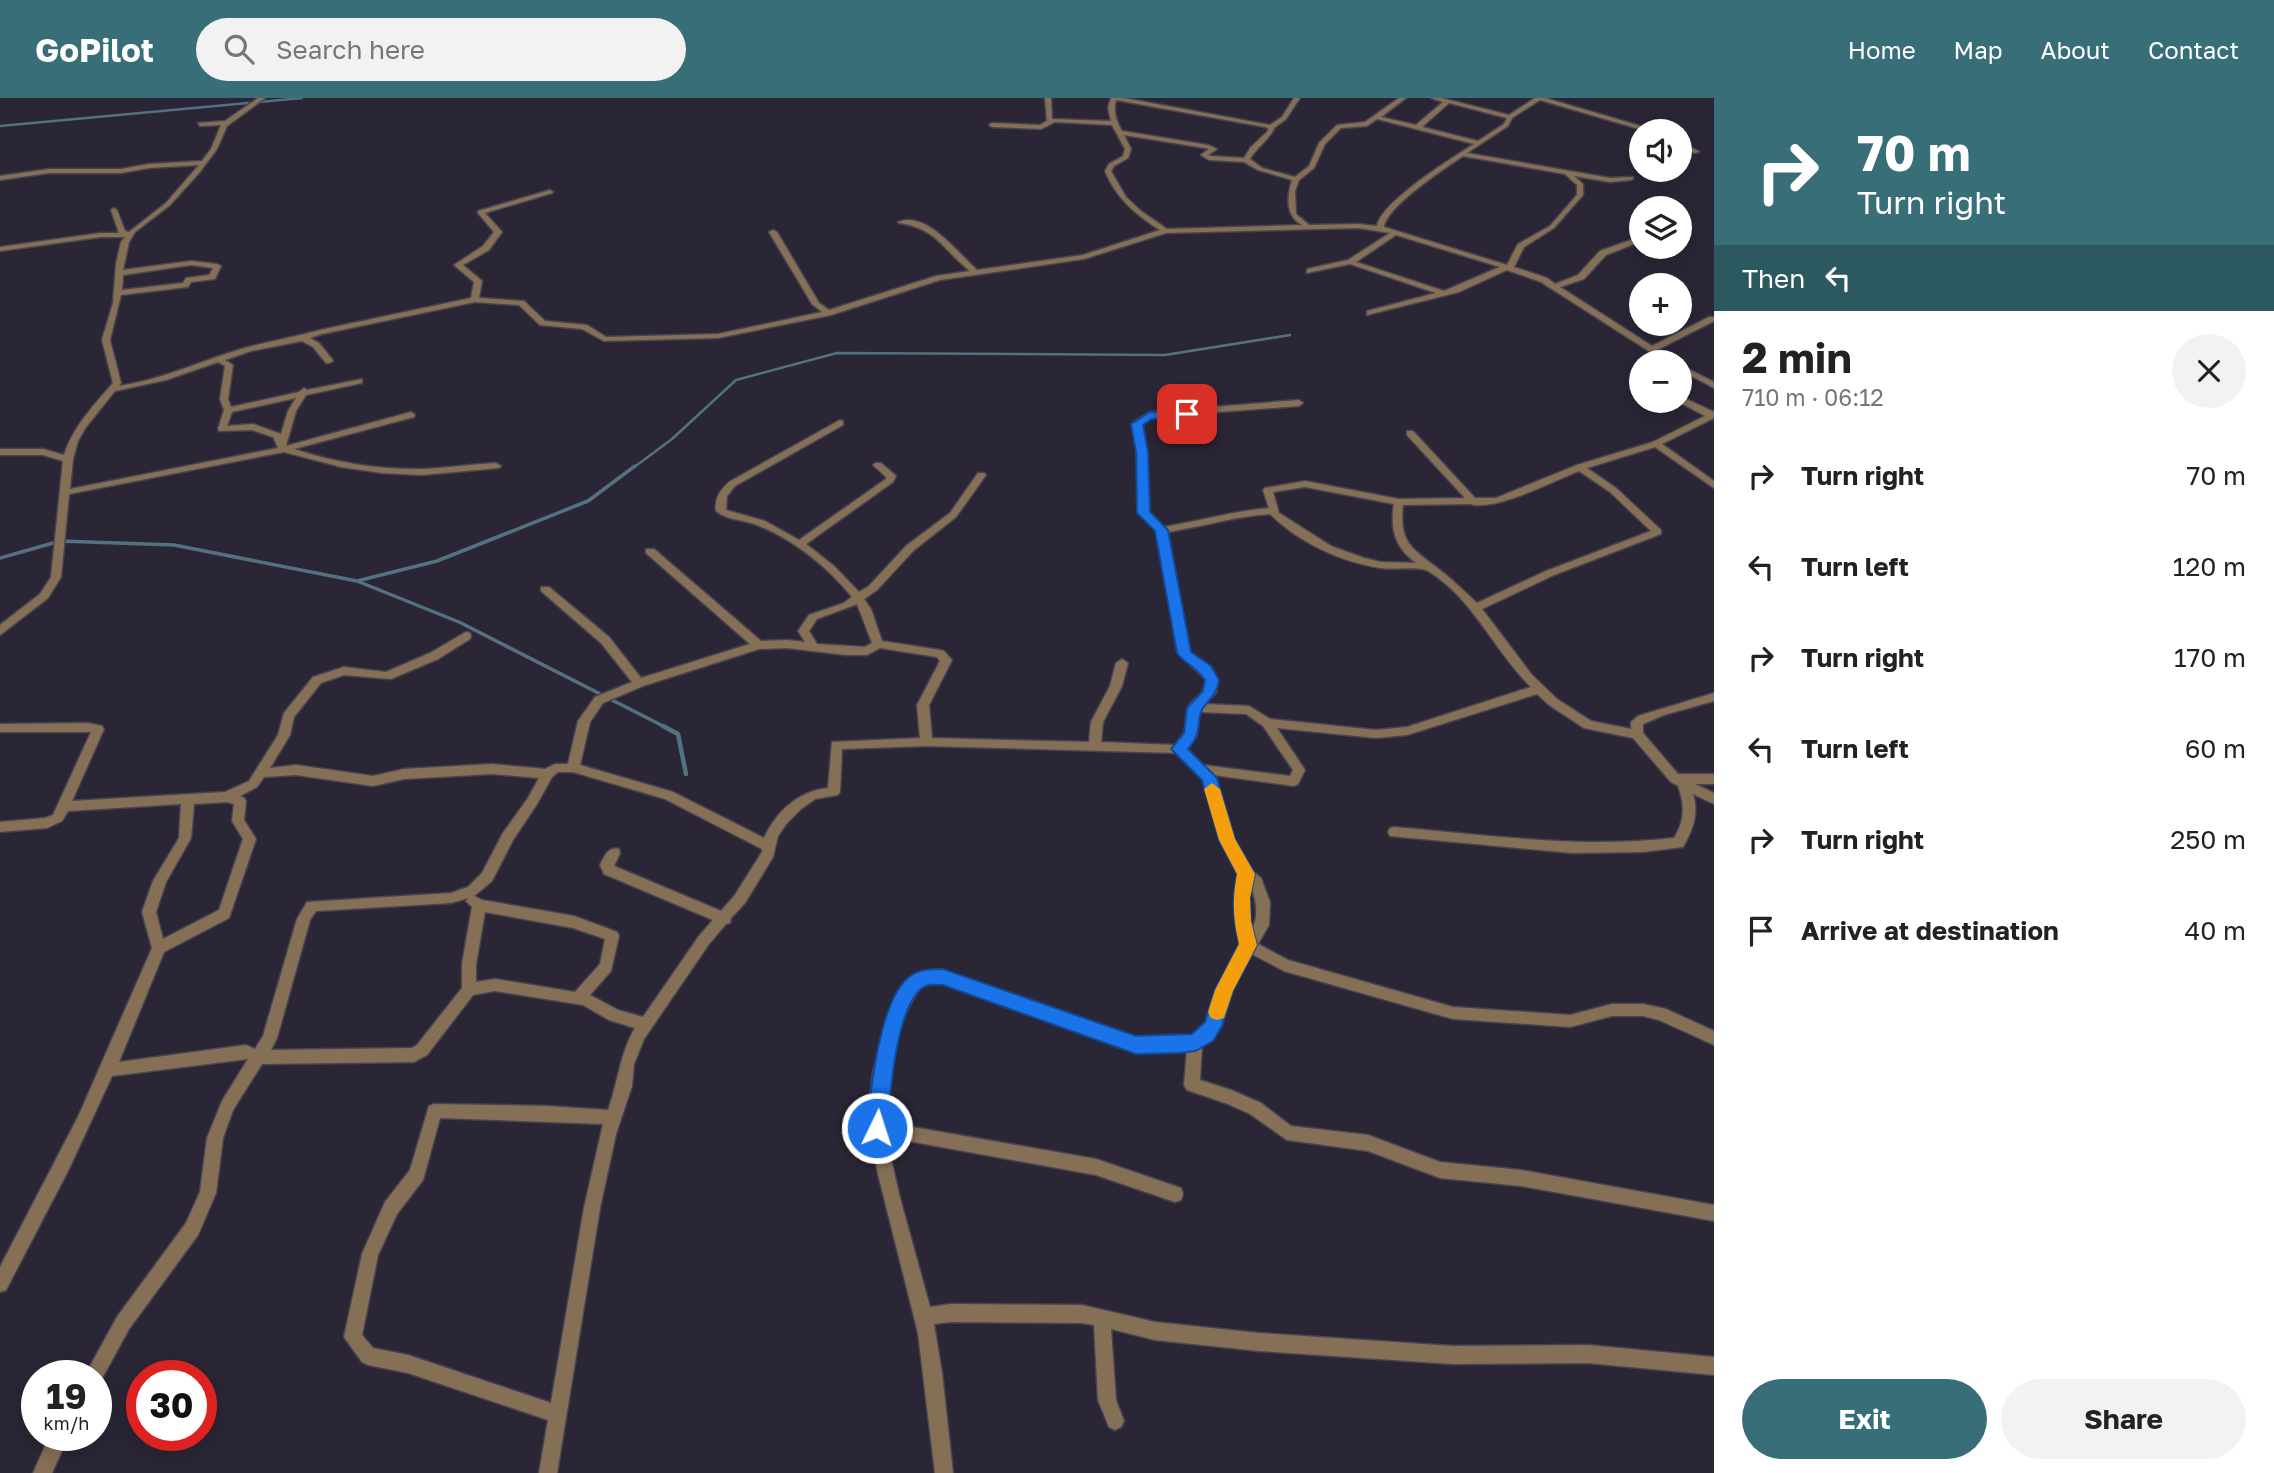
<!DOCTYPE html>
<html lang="en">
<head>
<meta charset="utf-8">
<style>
	body { margin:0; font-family:"Golos Text",sans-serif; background:#f2f2f2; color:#222; height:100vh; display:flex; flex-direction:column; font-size:26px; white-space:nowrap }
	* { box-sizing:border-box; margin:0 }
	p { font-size:23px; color:#767676 }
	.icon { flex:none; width:38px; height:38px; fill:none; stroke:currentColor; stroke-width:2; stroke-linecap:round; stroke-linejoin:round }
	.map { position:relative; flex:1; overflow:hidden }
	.side { display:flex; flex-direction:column; background:#fff; width:560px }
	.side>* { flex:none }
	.hud { background:#386e77; color:#fff; overflow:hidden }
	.controls { position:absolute; left:1629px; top:21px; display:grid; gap:14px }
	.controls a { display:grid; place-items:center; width:63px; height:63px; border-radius:50%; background:#fff; box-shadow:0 4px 18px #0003; font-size:35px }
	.speed { position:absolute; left:21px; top:1262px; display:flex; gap:14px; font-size:35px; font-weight:700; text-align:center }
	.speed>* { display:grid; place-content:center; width:91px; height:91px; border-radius:50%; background:#fff; box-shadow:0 4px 18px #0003; line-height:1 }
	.speed small { font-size:18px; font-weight:400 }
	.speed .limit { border:10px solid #d22; background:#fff; color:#111 }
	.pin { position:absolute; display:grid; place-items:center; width:60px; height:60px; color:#fff; margin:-30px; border-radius:14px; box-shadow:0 4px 10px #0006 }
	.me { position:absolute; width:77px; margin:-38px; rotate:4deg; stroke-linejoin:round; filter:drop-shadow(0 0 5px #0008) }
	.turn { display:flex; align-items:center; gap:24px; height:147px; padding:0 28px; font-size:32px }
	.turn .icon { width:91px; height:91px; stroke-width:2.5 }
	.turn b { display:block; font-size:49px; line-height:60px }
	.then { display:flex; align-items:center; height:66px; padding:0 28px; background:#0003; gap:14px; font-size:26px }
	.round { display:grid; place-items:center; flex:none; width:74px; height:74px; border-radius:37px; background:#f2f2f2 }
	.headline { display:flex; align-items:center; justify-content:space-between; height:119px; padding:0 28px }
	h1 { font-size:42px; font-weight:700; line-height:52px }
	.button { display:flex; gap:14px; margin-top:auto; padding:14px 28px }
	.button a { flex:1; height:80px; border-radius:42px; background:#386e77; color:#fff; font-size:28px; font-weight:700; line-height:80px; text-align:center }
	.button a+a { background:#f2f2f2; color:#222 }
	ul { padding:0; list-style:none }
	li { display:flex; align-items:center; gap:21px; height:91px; padding:0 28px }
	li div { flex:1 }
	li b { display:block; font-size:26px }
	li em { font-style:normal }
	header { display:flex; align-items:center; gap:42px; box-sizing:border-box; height:98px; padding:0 35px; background:#386e77; color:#fff }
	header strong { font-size:33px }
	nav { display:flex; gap:38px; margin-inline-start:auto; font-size:24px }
	.search { width:490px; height:63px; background:#f2f2f2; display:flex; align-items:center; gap:18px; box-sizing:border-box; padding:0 24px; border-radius:38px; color:#767676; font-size:26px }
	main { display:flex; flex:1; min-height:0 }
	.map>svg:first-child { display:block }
</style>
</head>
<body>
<header>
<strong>GoPilot</strong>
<div class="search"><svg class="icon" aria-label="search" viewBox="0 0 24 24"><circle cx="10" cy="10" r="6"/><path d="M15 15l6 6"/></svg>Search here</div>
<nav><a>Home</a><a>Map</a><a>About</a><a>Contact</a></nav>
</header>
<main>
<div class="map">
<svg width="1714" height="1375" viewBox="0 0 1714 1375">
	<rect width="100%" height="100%" fill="#2b2636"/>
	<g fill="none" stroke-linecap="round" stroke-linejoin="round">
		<!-- stream-far2 -->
		<path stroke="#537281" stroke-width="2.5" d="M0 28 302 0
			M633 370 672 341 736 282 837 255 1165 257 1290 237"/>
		<!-- stream-far1 -->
		<path stroke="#537281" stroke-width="3.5" d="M0 460 60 443 174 447 357 483 437 463 588 403 635 368
			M357 483 459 524 667 630"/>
		<!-- stream -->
		<path stroke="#537281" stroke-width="4.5" d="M663 628 678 636 686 676"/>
		<defs>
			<path id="minor" d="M258 0H265L227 28 217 51 199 75 170 107 135 134 129 144 123 172 191 163 217 166 221 168 215 181 191 184 188 189 121 197 110 242 121 285 119 288C160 282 196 265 235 253 263 244 292 240 320 232L471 200 474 184 454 167 483 148 494 134 478 115V113L550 92 553 94 552 95 485 115 502 134 489 152 463 167 482 183 479 200 524 203 545 223 587 227 606 239 718 236 822 214 812 206 769 134 773 132 777 134 819 205 829 212 936 178 970 173C941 150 938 131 899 125L898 124C926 112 958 155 977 172L1083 157 1160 132C1136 117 1116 100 1105 73L1109 66 1123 58 1125 51 1112 27 1055 24 1041 31 992 29 989 27 992 25 1040 27 1047 23 1045 0H1051L1052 21 1111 23 1108 10 1111 0H1124L1270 27 1282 19 1294 0H1300L1286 21 1274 30C1271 40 1256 50 1250 61L1262 70 1295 79 1309 68 1319 45 1337 27 1365 24 1399 0H1406L1381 19 1416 27 1443 4 1431 0H1441L1509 17 1535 0H1545L1654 32 1655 33H1646L1540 2 1512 20 1508 28 1467 55 1610 80 1633 79V81L1631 82 1610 84 1574 78 1583 86V97L1554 130 1524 149 1514 169 1547 180 1555 186 1578 177 1600 153 1642 138V143L1606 157 1584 181 1560 189 1652 248 1709 219H1714V223L1657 252 1675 264H1666L1541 184 1507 172 1459 194 1367 217V213L1436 195 1350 166 1307 175V171L1348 162 1390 135 1358 130 1166 135 1084 161 940 182 831 217 718 240 604 243 582 231 540 227 519 207 475 204 322 236 310 240 319 245 332 261 333 263 329 265H326L313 249 302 243 251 253 225 262 233 267 228 301 231 309 299 294 304 290 307 292 362 281V285L306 297 296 313 286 348 411 314 415 317 414 319 294 351C336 365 380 372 424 371 448 370 472 366 496 365L501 368 499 370 422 377 382 375 341 369 284 354 69 396 61 479 48 500 0 537V527L40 496 51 479 63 363 43 357H0V351H43L64 357C73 329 94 307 113 285L102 242 113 205 116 166 121 144 125 139H101L0 153V149L101 135H119L111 112 114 110 117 112 125 133 129 134 166 105 199 67 149 70 121 75H49L0 82V78L49 71H121L149 66 202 63 211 51 221 27 200 28 198 25 225 23ZM1116 2 1265 29 1268 30V33L1251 49 1244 60 1210 58 1208 57 1217 51 1208 47 1122 33C1116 23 1113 13 1116 2ZM1449 5 1507 20 1504 26 1478 43 1422 29ZM1377 21 1474 46C1452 60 1381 104 1377 128L1358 126 1309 127 1296 116 1295 93 1299 82 1314 70 1325 46 1341 30 1367 28ZM1124 37 1205 50 1209 51 1201 57 1209 62 1244 64 1258 72 1292 82C1287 98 1285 118 1302 127L1167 131 1141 113 1126 99 1111 73 1114 68 1128 60 1131 51ZM1463 58 1565 76 1577 87V97L1550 128 1518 146 1507 167 1384 129C1387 108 1444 71 1463 58ZM1396 137 1500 169 1444 193 1356 164ZM191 167 213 170 209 177 186 180 183 185 122 192 123 177ZM218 264 225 268 220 301 224 312 218 331 219 333 252 332 273 339 278 350 70 391 73 361 78 343 86 329 115 293 166 282ZM296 300 288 313 281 336 253 326 227 328 232 314Z
				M1680 44 1698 53 1699 54 1694 55 1680 48Z
				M1680 267 1714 284V290L1680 272Z
				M1680 298 1714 314V320L1662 346 1714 383V390L1655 349 1587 370 1616 390 1661 432V436L1554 477 1482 511 1532 577 1557 601 1591 623 1631 631V624L1638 618 1714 595V603L1664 617 1643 626V635L1678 676H1714V686H1695L1714 695V706L1693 696C1699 716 1693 731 1683 749L1643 754 1572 755 1390 738 1388 734 1390 730 1394 729C1488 737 1580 751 1674 740 1685 723 1685 707 1678 688L1671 684 1633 640 1584 630 1549 607 1537 596 1407 637 1376 640 1277 630 1305 672 1298 686 1294 688 1213 677 1233 741 1251 772 1261 780 1270 804 1269 827 1258 846 1288 862 1453 909 1570 917 1612 906H1643L1666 911 1714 933V947L1659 922 1643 918H1612L1570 929 1453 921 1284 873 1252 856C1245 869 1235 882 1230 895 1222 916 1222 935 1202 947L1200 982 1231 992 1261 1005 1291 1028 1368 1037 1440 1064 1521 1072 1714 1107V1123L1521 1088 1440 1080 1368 1053 1287 1042 1250 1016 1228 1006 1187 992 1184 987 1187 952 1136 954 943 885 921 888C896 926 881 979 884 1024L1096 1061 1175 1088 1181 1090 1183 1096 1181 1102 1175 1104 1096 1077 886 1039 900 1100 930 1209 950 1206 1082 1207 1155 1224 1259 1235 1453 1248 1588 1247 1714 1259V1277L1588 1265 1453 1266 1259 1253 1155 1242 1111 1231 1116 1302 1124 1323 1121 1329 1115 1332 1109 1329 1098 1302 1094 1227 1082 1225 950 1224 934 1226 942 1275 953 1375H935L918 1235 878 1076 869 1030 868 1014 873 974 885 932 903 891 912 879 943 873 1136 940H1179L1192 938 1201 932 1207 925 1217 892 1242 849C1234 825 1232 800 1239 776L1221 742 1204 682 1176 655 926 648 842 651 840 694 838 697 815 701 801 711 787 725 778 738 773 759 745 805 731 820 730 825 726 826 709 846 644 941 634 966 632 988 616 1036 600 1110 557 1375H539L548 1322 408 1275 368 1267 362 1264 344 1239 362 1156 385 1104 410 1072 429 1008 434 1006 546 1008 608 1012C618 985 620 955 635 930L609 922 583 907 495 893 473 897 427 957 414 964 262 966 233 1012 223 1040 216 1095 198 1137 129 1231 100 1284 96 1286V1278H85L88 1272 117 1219 186 1125 200 1094 207 1040 222 1003 248 961 112 978 69 1071 6 1192 0 1194V1169L78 1019 152 850 142 814 153 783 179 740 181 706 68 713 62 723 47 730 0 734V724L45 720 53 717 91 634H0V626L88 625 102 628 104 631 72 703 225 694 249 683 278 637 284 615 313 579 344 569 386 574 430 555 466 534 470 535 471 538 470 541 438 561 391 581 344 577 321 585 294 619 290 637 270 670 296 667 373 678 404 671 492 666 545 671 555 666H568L578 623 595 599 632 584 601 545 541 493V489H549L609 539 641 580 750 546 646 455V451H654L761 543 787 542 805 544 798 533 809 517 844 505 852 499C828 469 793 441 757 427 743 421 728 423 716 413 714 401 720 392 729 384L840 322 843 323V327L735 388 727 398 726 412 765 423 799 442 886 381V379L873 367 875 365H881L896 378 893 384 806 446 834 468 859 494 869 488 906 448 950 415 978 375H984L986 377 956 419 914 452 877 492 864 501 871 511 882 543 940 552 944 553 952 562 929 607 932 640 1089 644 1091 624 1110 588 1116 565 1122 561 1128 565 1122 588 1103 624 1101 644 1176 647C1191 630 1182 626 1188 610 1194 596 1203 603 1206 582L1178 555 1157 433 1139 415 1137 354 1134 324 1150 314 1299 302 1303 305 1299 308 1152 319 1142 327 1147 354 1149 414 1164 429C1199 423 1233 413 1269 410L1263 392 1265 390 1305 383 1399 401 1465 400 1407 337V333H1413L1475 400H1496L1577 367 1653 344 1705 318 1677 303H1680ZM1579 373 1610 394 1651 433 1546 473 1477 505C1466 495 1456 485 1445 476 1416 452 1398 449 1403 407L1470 406C1495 414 1553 383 1579 373ZM1305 389 1394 406C1390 430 1394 449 1416 465L1381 464 1364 460 1331 448 1279 415 1273 394ZM1270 416C1298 444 1341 464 1380 470 1392 472 1419 468 1428 473 1474 501 1494 553 1531 589L1407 629 1376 632 1270 621 1249 608 1205 606 1216 595 1218 582 1210 571 1189 554 1167 434C1202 429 1235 418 1270 416ZM857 506 872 545 865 549 817 546 809 533 817 521ZM787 550 846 557H867L880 550 937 559 940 563 917 607 920 640 832 644 828 690C798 693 776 714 764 740L673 694 580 667 590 624 603 605 643 588 759 551ZM1199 614 1246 616 1263 628 1293 672 1290 678 1203 667 1186 651 1197 637ZM558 674H573L665 701 762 751V754L735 797 721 813 614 768 620 755 619 751C608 748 604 759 600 767L604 776 713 822 699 838 643 919 618 912 590 897 611 873 619 838 617 834 574 818 482 802 474 798 492 783 513 742 537 706 552 679ZM492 676 539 680 528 700 503 735 482 775 468 789 451 795 307 804 297 821 263 938 255 951 246 947 119 964 164 854 229 820 256 741 244 722 246 703 244 700 240 698 257 689 264 679 296 677 373 688 404 681ZM227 704 234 706 232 723 243 741 219 812 163 841 156 814 166 784 191 740 194 706ZM1250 786C1256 801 1260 818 1251 833L1248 812ZM468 800 466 803 472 809 462 866V890L417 947 412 950 271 952 277 940 310 822 316 813 451 805ZM485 814 573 830 605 841 600 866 575 894 495 881 476 884V866ZM440 1020 603 1026 584 1110 551 1305 408 1257 373 1250 362 1237 378 1157 397 1116 423 1082Z
				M50 1337H69L52 1375H33Z"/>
		</defs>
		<!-- minor casing -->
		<use href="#minor" stroke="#484352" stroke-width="3"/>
		<!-- minor -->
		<use href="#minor" fill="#857056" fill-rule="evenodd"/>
	</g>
	<!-- route -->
	<path fill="#1a73e8" stroke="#114b97" stroke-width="2" d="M1191 313V318L1152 321 1143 327 1148 354 1150 414 1168 432 1191 554 1211 568 1219 582C1217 596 1211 599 1203 610 1195 623 1204 633 1188 651L1217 680 1235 741 1255 776 1250 800 1251 823 1257 847 1233 893 1222 928 1213 943 1195 953 1179 955 1136 956 943 887C936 887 928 885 922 890 896 910 890 997 887 1030L884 1036 877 1039 869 1036 867 1030C870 995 880 896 912 877 921 871 933 871 943 871L1136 938 1192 936 1205 924 1215 892 1239 846C1233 821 1232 802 1237 776L1219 742 1202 682 1171 651 1184 635 1187 610 1203 593 1205 582C1198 570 1185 566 1177 555L1155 433 1137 415 1136 354 1131 326 1150 314Z"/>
	<!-- slow -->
	<path fill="#f59e0b" d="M1212 685 1220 691 1235 741 1255 776 1250 800 1251 823 1257 847 1233 893 1224 920 1217 922 1211 920 1208 914 1215 892 1239 846C1233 821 1232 802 1237 776L1219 742 1204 691Z"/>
</svg>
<div class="controls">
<a><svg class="icon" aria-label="sound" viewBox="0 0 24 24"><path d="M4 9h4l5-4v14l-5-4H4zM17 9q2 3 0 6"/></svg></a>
<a><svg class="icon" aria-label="layers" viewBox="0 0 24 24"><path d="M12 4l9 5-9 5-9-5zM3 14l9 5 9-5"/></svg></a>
<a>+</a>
<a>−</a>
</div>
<div class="speed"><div>19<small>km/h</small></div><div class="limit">30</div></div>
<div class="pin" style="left:1187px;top:316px;background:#d93025"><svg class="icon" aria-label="arrive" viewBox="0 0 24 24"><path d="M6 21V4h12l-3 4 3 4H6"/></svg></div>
<svg class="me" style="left:877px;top:1030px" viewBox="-20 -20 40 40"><circle r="17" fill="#1a73e8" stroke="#fff" stroke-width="3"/><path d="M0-11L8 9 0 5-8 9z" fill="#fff"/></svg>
</div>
<section class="side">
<div class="hud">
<div class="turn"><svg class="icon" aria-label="right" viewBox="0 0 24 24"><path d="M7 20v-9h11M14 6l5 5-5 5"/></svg><div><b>70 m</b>Turn right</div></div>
<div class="then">Then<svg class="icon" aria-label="left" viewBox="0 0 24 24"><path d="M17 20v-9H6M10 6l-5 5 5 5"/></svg></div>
</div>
<div class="headline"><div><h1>2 min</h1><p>710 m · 06:12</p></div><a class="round"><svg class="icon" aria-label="close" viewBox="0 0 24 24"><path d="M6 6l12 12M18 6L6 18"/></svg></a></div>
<ul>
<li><svg class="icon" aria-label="right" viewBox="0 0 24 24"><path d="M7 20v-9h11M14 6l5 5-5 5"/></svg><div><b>Turn right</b></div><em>70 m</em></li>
<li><svg class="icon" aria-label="left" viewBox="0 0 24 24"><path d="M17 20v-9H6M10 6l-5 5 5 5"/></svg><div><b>Turn left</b></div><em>120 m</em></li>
<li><svg class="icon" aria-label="right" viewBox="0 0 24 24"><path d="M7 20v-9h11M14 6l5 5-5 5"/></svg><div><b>Turn right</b></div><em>170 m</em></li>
<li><svg class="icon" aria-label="left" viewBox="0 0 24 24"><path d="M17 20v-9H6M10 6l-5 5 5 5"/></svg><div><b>Turn left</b></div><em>60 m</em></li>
<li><svg class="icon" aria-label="right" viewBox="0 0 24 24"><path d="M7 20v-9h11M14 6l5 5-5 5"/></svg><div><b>Turn right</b></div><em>250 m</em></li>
<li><svg class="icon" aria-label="arrive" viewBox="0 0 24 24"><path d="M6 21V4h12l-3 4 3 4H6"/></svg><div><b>Arrive at destination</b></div><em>40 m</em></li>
</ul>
<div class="button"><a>Exit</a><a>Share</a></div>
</section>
</main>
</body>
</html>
